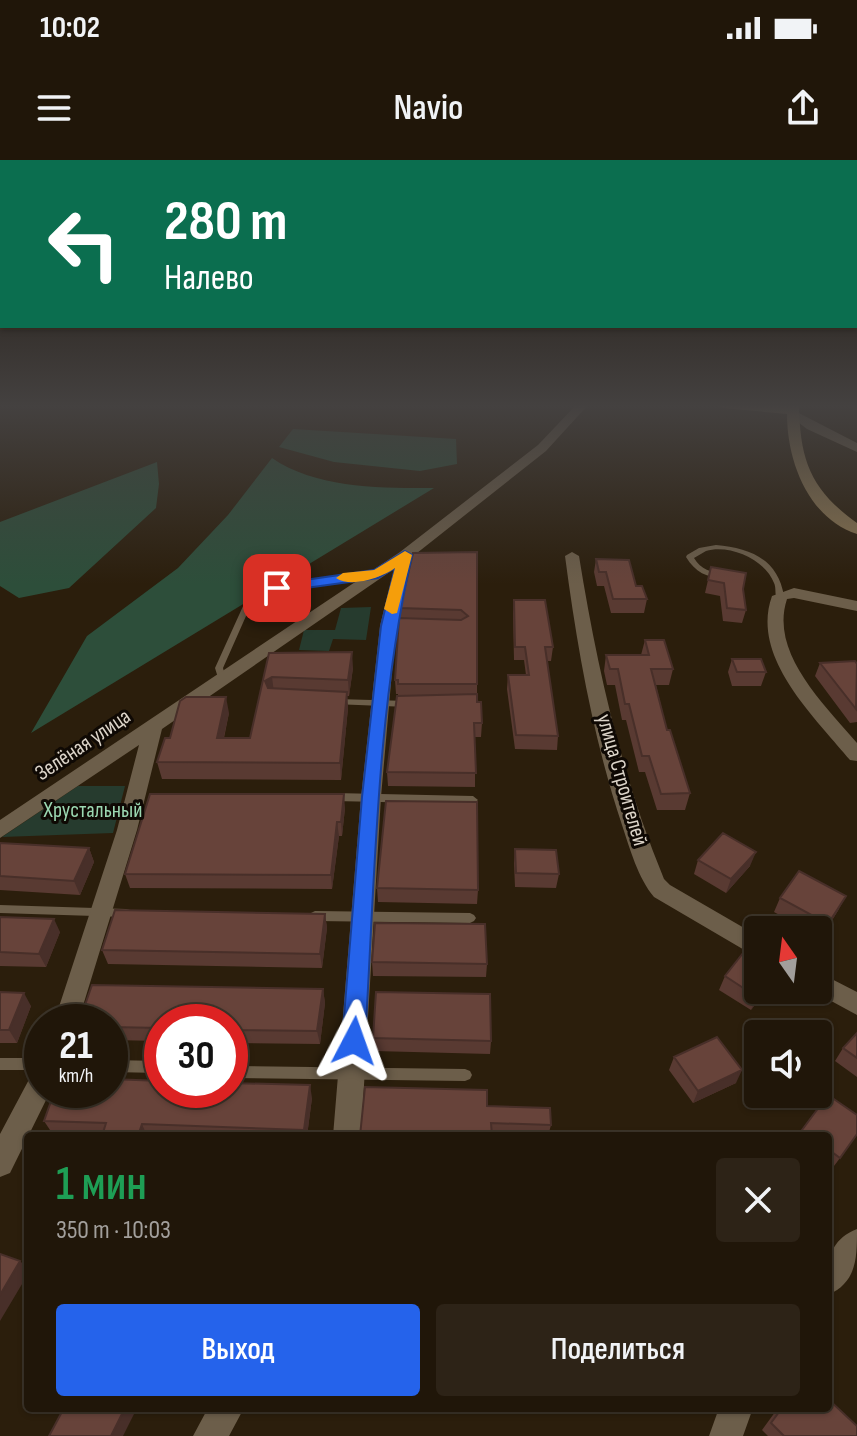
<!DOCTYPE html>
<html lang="ru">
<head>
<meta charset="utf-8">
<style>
	body { margin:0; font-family:"Sofia Sans Condensed",sans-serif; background:#2d2317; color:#f1f3f6; height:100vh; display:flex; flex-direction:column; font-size:30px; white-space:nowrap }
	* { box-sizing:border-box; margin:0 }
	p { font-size:26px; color:#a29f9c }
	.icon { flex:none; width:44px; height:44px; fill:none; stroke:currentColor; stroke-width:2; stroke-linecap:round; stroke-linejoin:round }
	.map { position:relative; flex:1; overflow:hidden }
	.panel { position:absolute; left:24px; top:972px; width:808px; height:280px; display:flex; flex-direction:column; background:#201609; border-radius:8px; box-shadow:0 2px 6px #0004,0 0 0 2px #3d352a }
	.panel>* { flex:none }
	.top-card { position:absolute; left:0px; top:0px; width:858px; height:168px; box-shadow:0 2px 6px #0004,0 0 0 2px #3d352a; background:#0b6e4f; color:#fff; overflow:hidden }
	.needle { width:52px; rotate:346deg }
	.tools { position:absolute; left:744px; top:756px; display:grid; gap:16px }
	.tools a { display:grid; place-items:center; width:88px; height:88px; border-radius:8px; background:#201609; box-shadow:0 2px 6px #0004,0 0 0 2px #3d352a; font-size:40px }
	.speed { position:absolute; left:24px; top:844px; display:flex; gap:16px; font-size:40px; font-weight:700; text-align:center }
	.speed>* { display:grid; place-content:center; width:104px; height:104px; border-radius:50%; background:#201609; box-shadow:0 2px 6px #0004,0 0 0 2px #3d352a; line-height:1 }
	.speed small { font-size:20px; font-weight:400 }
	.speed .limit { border:12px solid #d22; background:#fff; color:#111 }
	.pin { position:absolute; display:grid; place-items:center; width:68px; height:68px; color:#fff; margin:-34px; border-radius:16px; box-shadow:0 4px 12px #0006 }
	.me { position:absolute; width:88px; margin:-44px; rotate:4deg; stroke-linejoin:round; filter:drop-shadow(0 0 6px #0008) }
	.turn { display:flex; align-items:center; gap:28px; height:168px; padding:0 32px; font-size:36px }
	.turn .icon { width:104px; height:104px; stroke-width:2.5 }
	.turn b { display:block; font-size:56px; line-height:68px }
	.round { display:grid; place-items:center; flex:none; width:84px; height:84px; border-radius:8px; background:#2d2317 }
	.summary { display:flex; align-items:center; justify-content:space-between; height:136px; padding:0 32px }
	h1 { font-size:48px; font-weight:600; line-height:60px; color:#1e9e55 }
	.action { display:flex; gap:16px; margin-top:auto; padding:16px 32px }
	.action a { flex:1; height:92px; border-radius:8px; background:#2563eb; color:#fff; font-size:32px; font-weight:600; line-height:92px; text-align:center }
	.action a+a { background:#2d2317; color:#f1f3f6 }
	.status { display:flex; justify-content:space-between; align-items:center; height:56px; padding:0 40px; background:#201609; direction:ltr }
	.status svg { height:22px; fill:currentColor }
	header { display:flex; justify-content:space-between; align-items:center; height:104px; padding:0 32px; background:#201609; font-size:36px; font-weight:600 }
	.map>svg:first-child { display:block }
</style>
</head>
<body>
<div class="status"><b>10:02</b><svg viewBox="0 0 49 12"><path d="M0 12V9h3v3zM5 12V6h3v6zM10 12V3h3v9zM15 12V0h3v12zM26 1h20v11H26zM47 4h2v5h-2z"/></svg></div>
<header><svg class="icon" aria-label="menu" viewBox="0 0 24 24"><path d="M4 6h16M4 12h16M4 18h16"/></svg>Navio<svg class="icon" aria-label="share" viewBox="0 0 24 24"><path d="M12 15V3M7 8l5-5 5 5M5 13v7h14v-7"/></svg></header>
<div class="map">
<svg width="857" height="1276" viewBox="0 0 857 1276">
	<rect width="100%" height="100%" fill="#2b1e0c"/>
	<!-- green -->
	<path fill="#263b2e" d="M371 447 366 480 333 479 329 491 299 490 304 470H335L341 448Z
		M78 626H125L113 673 2 677Z"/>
	<!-- forest -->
	<path fill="#2d4e3a" d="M293 269 456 279 457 304 420 311 334 302 279 287Z
		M272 298C317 329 382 328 434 328L31 573 87 476 178 408 228 355Z
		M157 302 159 324 156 348 69 428 19 438 0 426V362Z"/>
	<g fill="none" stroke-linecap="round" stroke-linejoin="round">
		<!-- lane -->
		<path fill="#6c5e4a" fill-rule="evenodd" d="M716 385C750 388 778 399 784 436L783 438H777L776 436C775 432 776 427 774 423 765 399 729 384 706 391 702 393 698 396 694 398 701 410 711 412 724 414V418C707 418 695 412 686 397L687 395 699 388Z
			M378 412 382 414 381 416 279 430 250 447 223 508 226 519 225 521H219L215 508 244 444 274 426Z
			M336 539 408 541 412 544 408 547 333 544 332 542Z
			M334 633 473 636 478 640 473 644 334 641 329 637Z
			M0 745 126 749 130 750 132 753 130 756 126 757 0 753Z
			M315 751 470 753 474 755 476 758 474 761 470 763 315 761 311 759 309 756 311 753Z
			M0 898H42V910H0Z
			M110 900 162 901V913L110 912Z
			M230 906 465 909 470 911 472 915 470 919 465 921 230 918Z"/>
		<!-- street -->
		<path fill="#6c5e4a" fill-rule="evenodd" d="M576 245H588L546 291 412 397 396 466 381 637 361 976H333L361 637 380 466 394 409 162 569 137 670 78 862H54L117 670 139 585 0 678V660L400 392 538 285Z
			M793 250 857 283V292L807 269 789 255V251Z
			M572 392 579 396C597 507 621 615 664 719L670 725 758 776V798L654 737C638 718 630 689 622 665 593 578 577 487 565 396Z
			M794 428 857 441V451L794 438 787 439C769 493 825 545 857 583V601L850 600C814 556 750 497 772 436Z
			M818 812 857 832V855L811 830H818Z
			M42 909V930H51L10 1013 0 1017V974L33 912Z
			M857 1069C857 1098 857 1122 828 1135 828 1106 825 1082 857 1069Z
			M208 1248H244L229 1276H193Z
			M719 1248H753L743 1276H709Z"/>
		<!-- secondary -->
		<path fill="#887350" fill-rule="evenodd" d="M717 245H799C800 301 811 330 857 363V374C808 358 787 301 787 254L723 248Z"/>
	</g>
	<!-- wall -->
	<path fill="#593a32" d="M851 245H857V250H852Z
		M477 392V534L482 563 481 577H475V627L388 626 387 612 398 536V534H396L395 520 400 448Z
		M596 399 636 426 647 439 644 453H611L604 426H597L594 412Z
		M711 407 743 429 746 450 742 463 723 461 720 436 705 433Z
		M514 440 553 487 551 501H547L558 576 557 590 515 589 507 529 508 515H526L524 500H514L513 453Z
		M645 480 673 509 669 525H656L667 570 690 633 685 650H657L645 612H639L626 560H622L615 525H607L604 511 606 495H641Z
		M269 493 353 508 349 536H347L348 548 341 620 162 619 157 602 170 578 229 553 224 578H250Z
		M732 499 766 512 761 526H732L728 512Z
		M820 503 857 504V562L850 563 815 516Z
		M345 648 342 676H339L332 729 130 728 125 714Z
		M0 683 89 688 94 702 80 735 0 730Z
		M515 689 559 714 556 728 515 727 514 703Z
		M698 700 750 706 726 733 694 714Z
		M377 728 478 730 477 744 378 742Z
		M780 738 839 749 821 778 818 776V770H807L774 752Z
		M325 754 327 768 322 808 108 804 102 790Z
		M0 757 60 772 46 807 0 806Z
		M372 802 487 804 486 817 373 816Z
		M725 816 766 830 751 850 719 830Z
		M323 829 325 843 320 884 230 883V862H162V881L110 880V862Z
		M0 832 31 846 17 883H0Z
		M857 873V917L835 901 843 888Z
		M373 878 491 881 490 894 374 891Z
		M674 897 736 923 693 943 669 910Z
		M828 935 840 998 831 1010 828 1007V976H799Z
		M312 938 307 976H102V975L52 973 44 961Z
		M487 946 551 965 548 976 492 975Z
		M778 1248H828L857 1276H768L762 1270Z"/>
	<!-- shaded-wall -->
	<path fill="#482f29" d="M352 492 353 508 349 536 348 520Z
		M272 517 274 533 267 538 265 521Z
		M347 532 348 548 341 620 340 603Z
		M226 537 229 553 220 594 217 578Z
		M344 634 345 648 342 676 341 662Z
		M337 662 339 676 332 729 331 715Z
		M89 688 94 702 80 735 74 721Z
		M756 692 750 706 726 733 731 719Z
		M846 736 839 749 821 778 828 764Z
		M325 754 327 768 322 808 320 794Z
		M54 759 60 772 46 807 39 794Z
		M323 829 325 843 320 884 317 871Z
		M762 830H766L751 850 757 837Z
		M24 833 31 846 17 883 9 870Z
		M742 910 736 923 693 943 698 931Z
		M310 925 312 938 307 976H305L304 970Z
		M142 964 147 976H138Z
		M20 1101 28 1109V1114L0 1161V1135Z
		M125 1248H134L136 1250 123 1276H111Z"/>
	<!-- building -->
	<path fill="#67433a" stroke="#482f29" stroke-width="2" d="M477 392V524H398V520H395L399 458 461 460 468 456 461 450 400 448 413 393Z
		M596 399 629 400 636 426H642L647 439H613L606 412H599Z
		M711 407 746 413 743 429 746 450 727 448 724 423 708 420Z
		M514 440H545L553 487H545L558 576 516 575 508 515H529L525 487H515Z
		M645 480H664L673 509H651L667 570H670L690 633 661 634 649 596H642L629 544H625L618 509H610L606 495H649Z
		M352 492 348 520 272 517 265 521 268 528 347 532 340 603 157 602 165 578H170L180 541 186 537H226L217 578H250L269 493Z
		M732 499H761L766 512H737Z
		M855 501 857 504 856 549 820 503Z
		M477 534V542H481L482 563H474L476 613 387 612 397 536Z
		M150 634H344L341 662H337L331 715 125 714Z
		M386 641 477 642 478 730 377 728Z
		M723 673 756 692 731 719 698 700Z
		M0 683 89 688 74 721 0 716Z
		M515 689 556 690 559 714 516 713Z
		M799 711 846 736 828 764 780 738Z
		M115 750 325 754 320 794 102 790Z
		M0 757 54 759 39 794 0 792Z
		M375 763 485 764 487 804 372 802Z
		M747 788 758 794V830H762L757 837 725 816Z
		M92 825 323 829 317 871 230 870V862H162V868L110 867V862H79Z
		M0 832 24 833 9 870H0Z
		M376 832 490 834 491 881 373 878Z
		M857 873V898L843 888Z
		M717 877 742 910 698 931 674 897Z
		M110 919 162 921V930H230V923L310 925 304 970 142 964 138 976H102L106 963 44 961 55 930H110Z
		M365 927 487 930V946L550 948 551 965 491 963 492 976H360Z
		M828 935 857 955V974L840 998 828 989V976H810L802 970Z
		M0 1094 20 1101 0 1135Z
		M828 1239 857 1266V1276H784L771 1263 782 1248H828Z
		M64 1248H125L111 1276H49Z"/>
	<!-- sky -->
	<linearGradient id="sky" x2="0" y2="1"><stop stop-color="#181007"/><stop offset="0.58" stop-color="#444140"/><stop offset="1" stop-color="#444140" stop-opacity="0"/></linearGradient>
	<rect width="857" height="424" fill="url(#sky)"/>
	<!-- route -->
	<path fill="#2563eb" stroke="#184099" stroke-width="2" d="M405 391 412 395C376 553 375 720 365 881L362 889 354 892 345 889 342 881 362 637 381 466 395 408 378 418 277 432 270 428 277 424 374 410Z"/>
	<!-- slow -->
	<path fill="#f59e0b" d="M405 391 412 395 397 453 392 454 384 449 395 408C381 418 351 428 336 418L343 413 374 410Z"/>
	<g text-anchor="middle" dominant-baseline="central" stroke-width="6" stroke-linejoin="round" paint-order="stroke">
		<!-- street labels -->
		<g font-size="22" fill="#dbd3c8" stroke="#0f0904">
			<text transform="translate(83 585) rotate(-34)">Зелёная улица</text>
			<text transform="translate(622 620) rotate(74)">улица Строителей</text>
		</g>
		<!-- park labels -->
		<g font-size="22" fill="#9bd7b1" stroke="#0f0904">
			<text x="93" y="650">Хрустальный</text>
		</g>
	</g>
</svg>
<div class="tools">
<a><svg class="needle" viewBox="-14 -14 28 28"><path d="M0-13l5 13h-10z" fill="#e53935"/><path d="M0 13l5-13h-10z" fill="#a29f9c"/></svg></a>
<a><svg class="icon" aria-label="sound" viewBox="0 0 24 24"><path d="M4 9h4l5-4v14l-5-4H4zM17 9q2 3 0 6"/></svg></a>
</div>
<div class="speed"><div>21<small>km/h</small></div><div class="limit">30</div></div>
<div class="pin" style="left:277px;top:428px;background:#d93025"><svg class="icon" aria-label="arrive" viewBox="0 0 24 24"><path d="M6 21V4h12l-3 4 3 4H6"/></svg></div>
<svg class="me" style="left:354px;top:881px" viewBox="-20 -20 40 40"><path d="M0-17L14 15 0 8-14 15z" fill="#2563eb" stroke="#fff" stroke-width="4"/></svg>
<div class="top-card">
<div class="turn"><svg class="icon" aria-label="left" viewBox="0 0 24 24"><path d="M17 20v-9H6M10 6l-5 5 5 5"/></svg><div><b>280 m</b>Налево</div></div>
</div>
<section class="panel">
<div class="summary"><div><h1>1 мин</h1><p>350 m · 10:03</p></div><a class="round"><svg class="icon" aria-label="close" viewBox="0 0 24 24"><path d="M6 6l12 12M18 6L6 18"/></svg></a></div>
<div class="action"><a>Выход</a><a>Поделиться</a></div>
</section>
</div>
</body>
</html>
